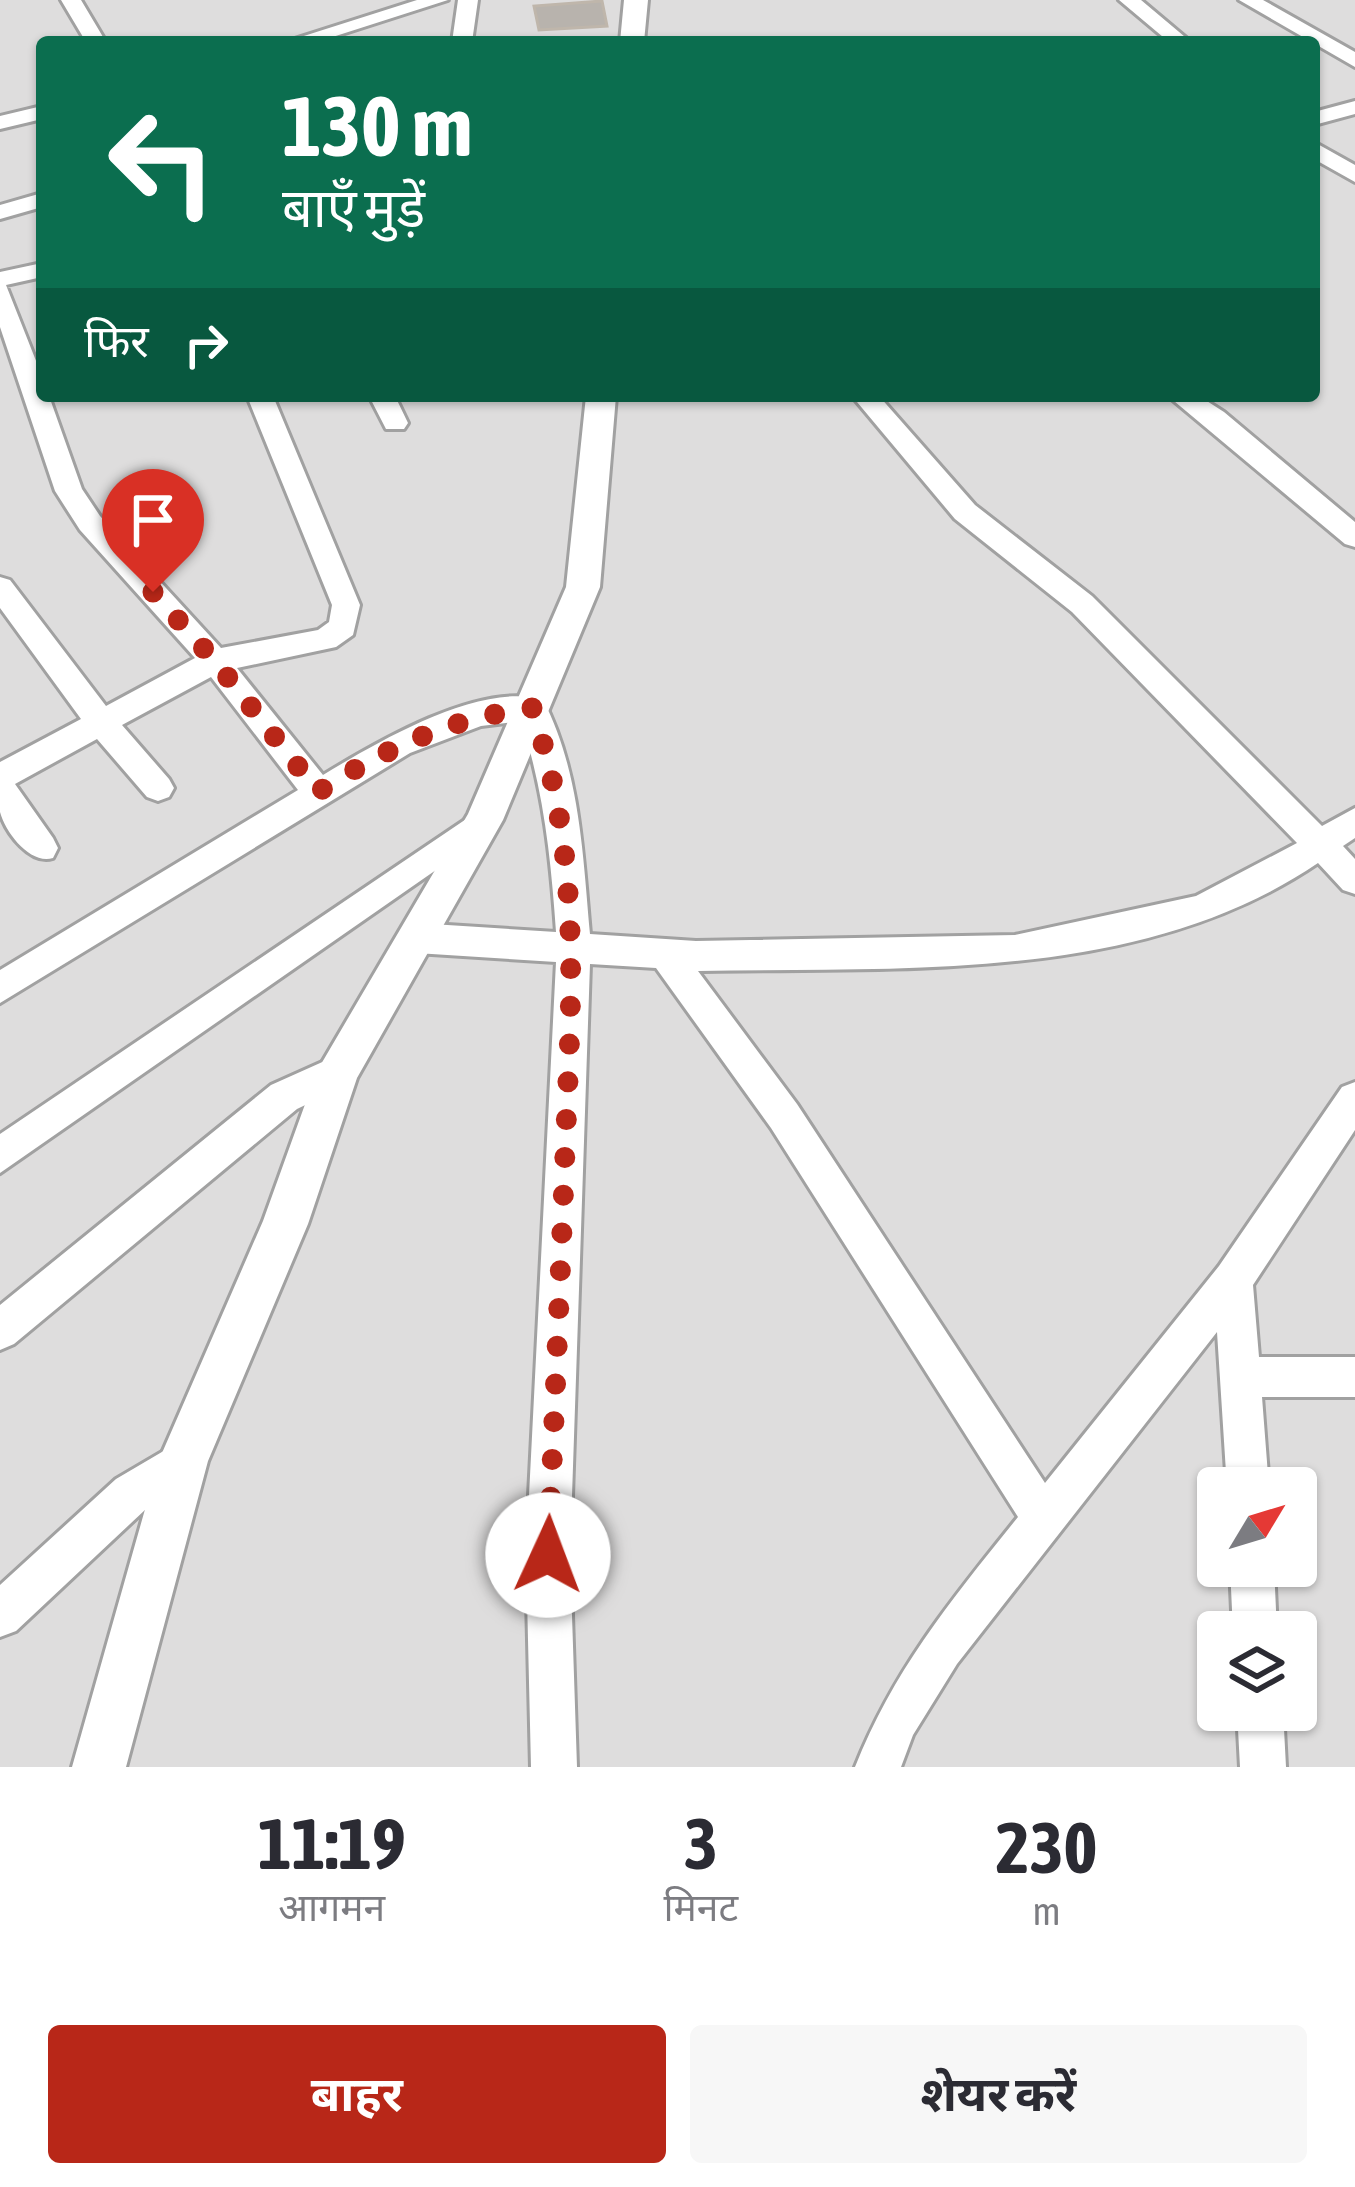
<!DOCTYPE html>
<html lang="hi">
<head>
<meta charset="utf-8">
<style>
	body { margin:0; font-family:"Asap Condensed","Noto Sans Devanagari",sans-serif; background:#f7f7f7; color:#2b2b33; height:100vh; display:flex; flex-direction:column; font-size:45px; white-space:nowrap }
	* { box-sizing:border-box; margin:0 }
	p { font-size:39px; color:#7c7c81 }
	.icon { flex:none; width:66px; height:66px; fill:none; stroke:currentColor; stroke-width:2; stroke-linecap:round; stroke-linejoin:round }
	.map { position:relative; height:1767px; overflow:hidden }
	.details { display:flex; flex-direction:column; background:#fff; flex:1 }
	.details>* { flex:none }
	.hud { position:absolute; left:36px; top:36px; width:1284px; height:366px; border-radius:12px; box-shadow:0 3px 9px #0004; background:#0b6e4f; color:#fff; overflow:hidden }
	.needle { width:78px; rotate:52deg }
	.tools { position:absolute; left:1197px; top:1467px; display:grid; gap:24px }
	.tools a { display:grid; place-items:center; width:120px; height:120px; border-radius:12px; background:#fff; box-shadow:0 3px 9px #0004; font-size:60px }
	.pin { position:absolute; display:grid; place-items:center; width:102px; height:102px; color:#fff; margin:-123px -51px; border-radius:50% 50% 50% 0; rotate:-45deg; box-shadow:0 0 12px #0007 }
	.pin .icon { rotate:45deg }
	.me { position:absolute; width:132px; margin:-66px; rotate:2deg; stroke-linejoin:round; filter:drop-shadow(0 0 9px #0008) }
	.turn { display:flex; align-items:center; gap:42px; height:252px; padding:0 48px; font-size:54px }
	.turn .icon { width:156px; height:156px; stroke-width:2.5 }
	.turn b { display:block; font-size:84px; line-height:102px }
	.then { display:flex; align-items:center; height:114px; padding:0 48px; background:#0003; gap:24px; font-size:45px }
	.eta { display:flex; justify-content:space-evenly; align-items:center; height:204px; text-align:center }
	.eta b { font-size:72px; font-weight:700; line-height:84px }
	.action { display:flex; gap:24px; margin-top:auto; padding:24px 48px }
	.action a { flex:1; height:138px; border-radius:12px; background:#b82718; color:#fff; font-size:48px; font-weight:700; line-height:138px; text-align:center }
	.action a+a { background:#f7f7f7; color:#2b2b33 }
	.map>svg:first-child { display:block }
</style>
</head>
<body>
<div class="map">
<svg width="1355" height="1767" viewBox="0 0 1355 1767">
	<rect width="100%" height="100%" fill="#efede7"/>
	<!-- residential -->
	<path fill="#dedddd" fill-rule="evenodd" d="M0 0H1355V1767H0ZM42 42H1314V396H42ZM1218 1488H1296V1566H1218ZM1218 1632H1296V1710H1218Z"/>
	<!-- building -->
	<path fill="#b8b3ad" stroke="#bfb6ab" stroke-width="3" d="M602 1 607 26 539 30 534 6Z"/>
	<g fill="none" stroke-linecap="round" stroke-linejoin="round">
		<defs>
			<path id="minor" d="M61 0H81L106 42H86Z
				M417 0H448L317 42H285Z
				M458 0H478L472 42H452Z
				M1119 0H1141L1191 42H1169Z
				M1239 0H1263L1355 52V67Z
				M1355 101V114L1314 125V112Z
				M42 106V119L0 129V116Z
				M1314 142 1355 165V182L1314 159Z
				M42 193V207L0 219V205Z
				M42 263V277L6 285 42 376V396H49L82 489 100 516 221 648 318 630 329 622 332 605 247 396H273L360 605 353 635 336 647 237 668 323 775C374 744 481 680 543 700 580 770 583 857 590 934L696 941 1015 935 1196 896 1297 843 1072 612 955 519 852 396H879L975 505 1092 596 1322 826 1355 808V838L1343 846 1355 859V894L1343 890 1318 863C1140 984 902 967 698 971L797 1104 1045 1483 1219 1266 1342 1087 1355 1082V1130L1253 1285 1259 1357H1355V1397H1262L1269 1488H1227L1217 1332 957 1664 913 1735 901 1767H855C894 1669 952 1599 1018 1517L771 1128 656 968 590 964 570 1555 577 1767H531L526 1555 556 962 416 953 404 948 399 938 404 928 416 923 556 932C551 860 544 791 521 721L481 726 410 753 0 1003V970L298 790 211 677 122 725 169 779 174 788 169 797 158 801 147 797 97 739 15 784 53 838 58 848 53 858C31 865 6 834 0 812 0 798 0 777 0 762L81 719 0 608V577L10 580 106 706 195 658 80 530 55 491 0 327V272Z
				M369 396H395L408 423 404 429H386Z
				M1168 396H1199L1224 412 1355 522V547L1345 544Z
				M484 807 495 811 500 820 495 829 0 1173V1134Z
				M338 1055 351 1059 356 1071 351 1083 297 1109 14 1344 0 1350V1305L271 1085Z
				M184 1439 199 1445 205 1460 199 1475 146 1509 16 1631 0 1637V1585L116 1479Z
				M1230 1566H1274L1277 1632H1233Z
				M1237 1710H1283L1286 1767H1240Z"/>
			<path id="tertiary" d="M624 0H648L644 42H620Z
				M586 396H616L600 587 503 820 357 1078 308 1224 208 1461 126 1767H72L159 1460 263 1221 317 1071 468 814 566 587Z"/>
		</defs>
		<!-- minor casing -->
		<use href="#minor" stroke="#a1a1a1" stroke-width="6"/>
		<!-- tertiary casing -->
		<use href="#tertiary" stroke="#a1a1a1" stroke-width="6"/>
		<!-- minor -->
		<use href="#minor" fill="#fff" fill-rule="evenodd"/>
		<!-- tertiary -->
		<use href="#tertiary" fill="#fff" fill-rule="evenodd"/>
	</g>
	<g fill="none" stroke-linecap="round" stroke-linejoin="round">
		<!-- route -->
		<path stroke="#b82718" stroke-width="21" stroke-dasharray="0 37.8" d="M153 592 215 661 318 792C386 748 451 718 532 708 583 858 571 997 565 1152 560 1286 554 1420 548 1555"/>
	</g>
</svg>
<div class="tools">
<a><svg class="needle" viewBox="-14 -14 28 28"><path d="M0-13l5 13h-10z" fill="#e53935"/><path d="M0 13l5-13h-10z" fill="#7c7c81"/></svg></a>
<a><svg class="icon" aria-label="layers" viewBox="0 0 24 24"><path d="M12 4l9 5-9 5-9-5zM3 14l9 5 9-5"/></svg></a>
</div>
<div class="pin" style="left:153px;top:592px;background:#d93025"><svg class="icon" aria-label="arrive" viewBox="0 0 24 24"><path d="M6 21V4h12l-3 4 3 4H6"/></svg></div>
<svg class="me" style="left:548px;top:1555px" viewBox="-20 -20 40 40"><circle r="19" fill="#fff"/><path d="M0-13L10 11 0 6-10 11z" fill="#b82718"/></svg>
<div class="hud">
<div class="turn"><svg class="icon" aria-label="left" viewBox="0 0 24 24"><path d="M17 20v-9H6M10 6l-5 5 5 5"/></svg><div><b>130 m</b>बाएँ मुड़ें</div></div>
<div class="then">फिर<svg class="icon" aria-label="right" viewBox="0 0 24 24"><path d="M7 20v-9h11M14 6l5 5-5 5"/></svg></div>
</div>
</div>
<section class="details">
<div class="eta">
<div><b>11:19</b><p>आगमन</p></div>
<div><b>3</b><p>मिनट</p></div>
<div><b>230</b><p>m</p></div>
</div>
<div class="action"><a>बाहर</a><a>शेयर करें</a></div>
</section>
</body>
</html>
